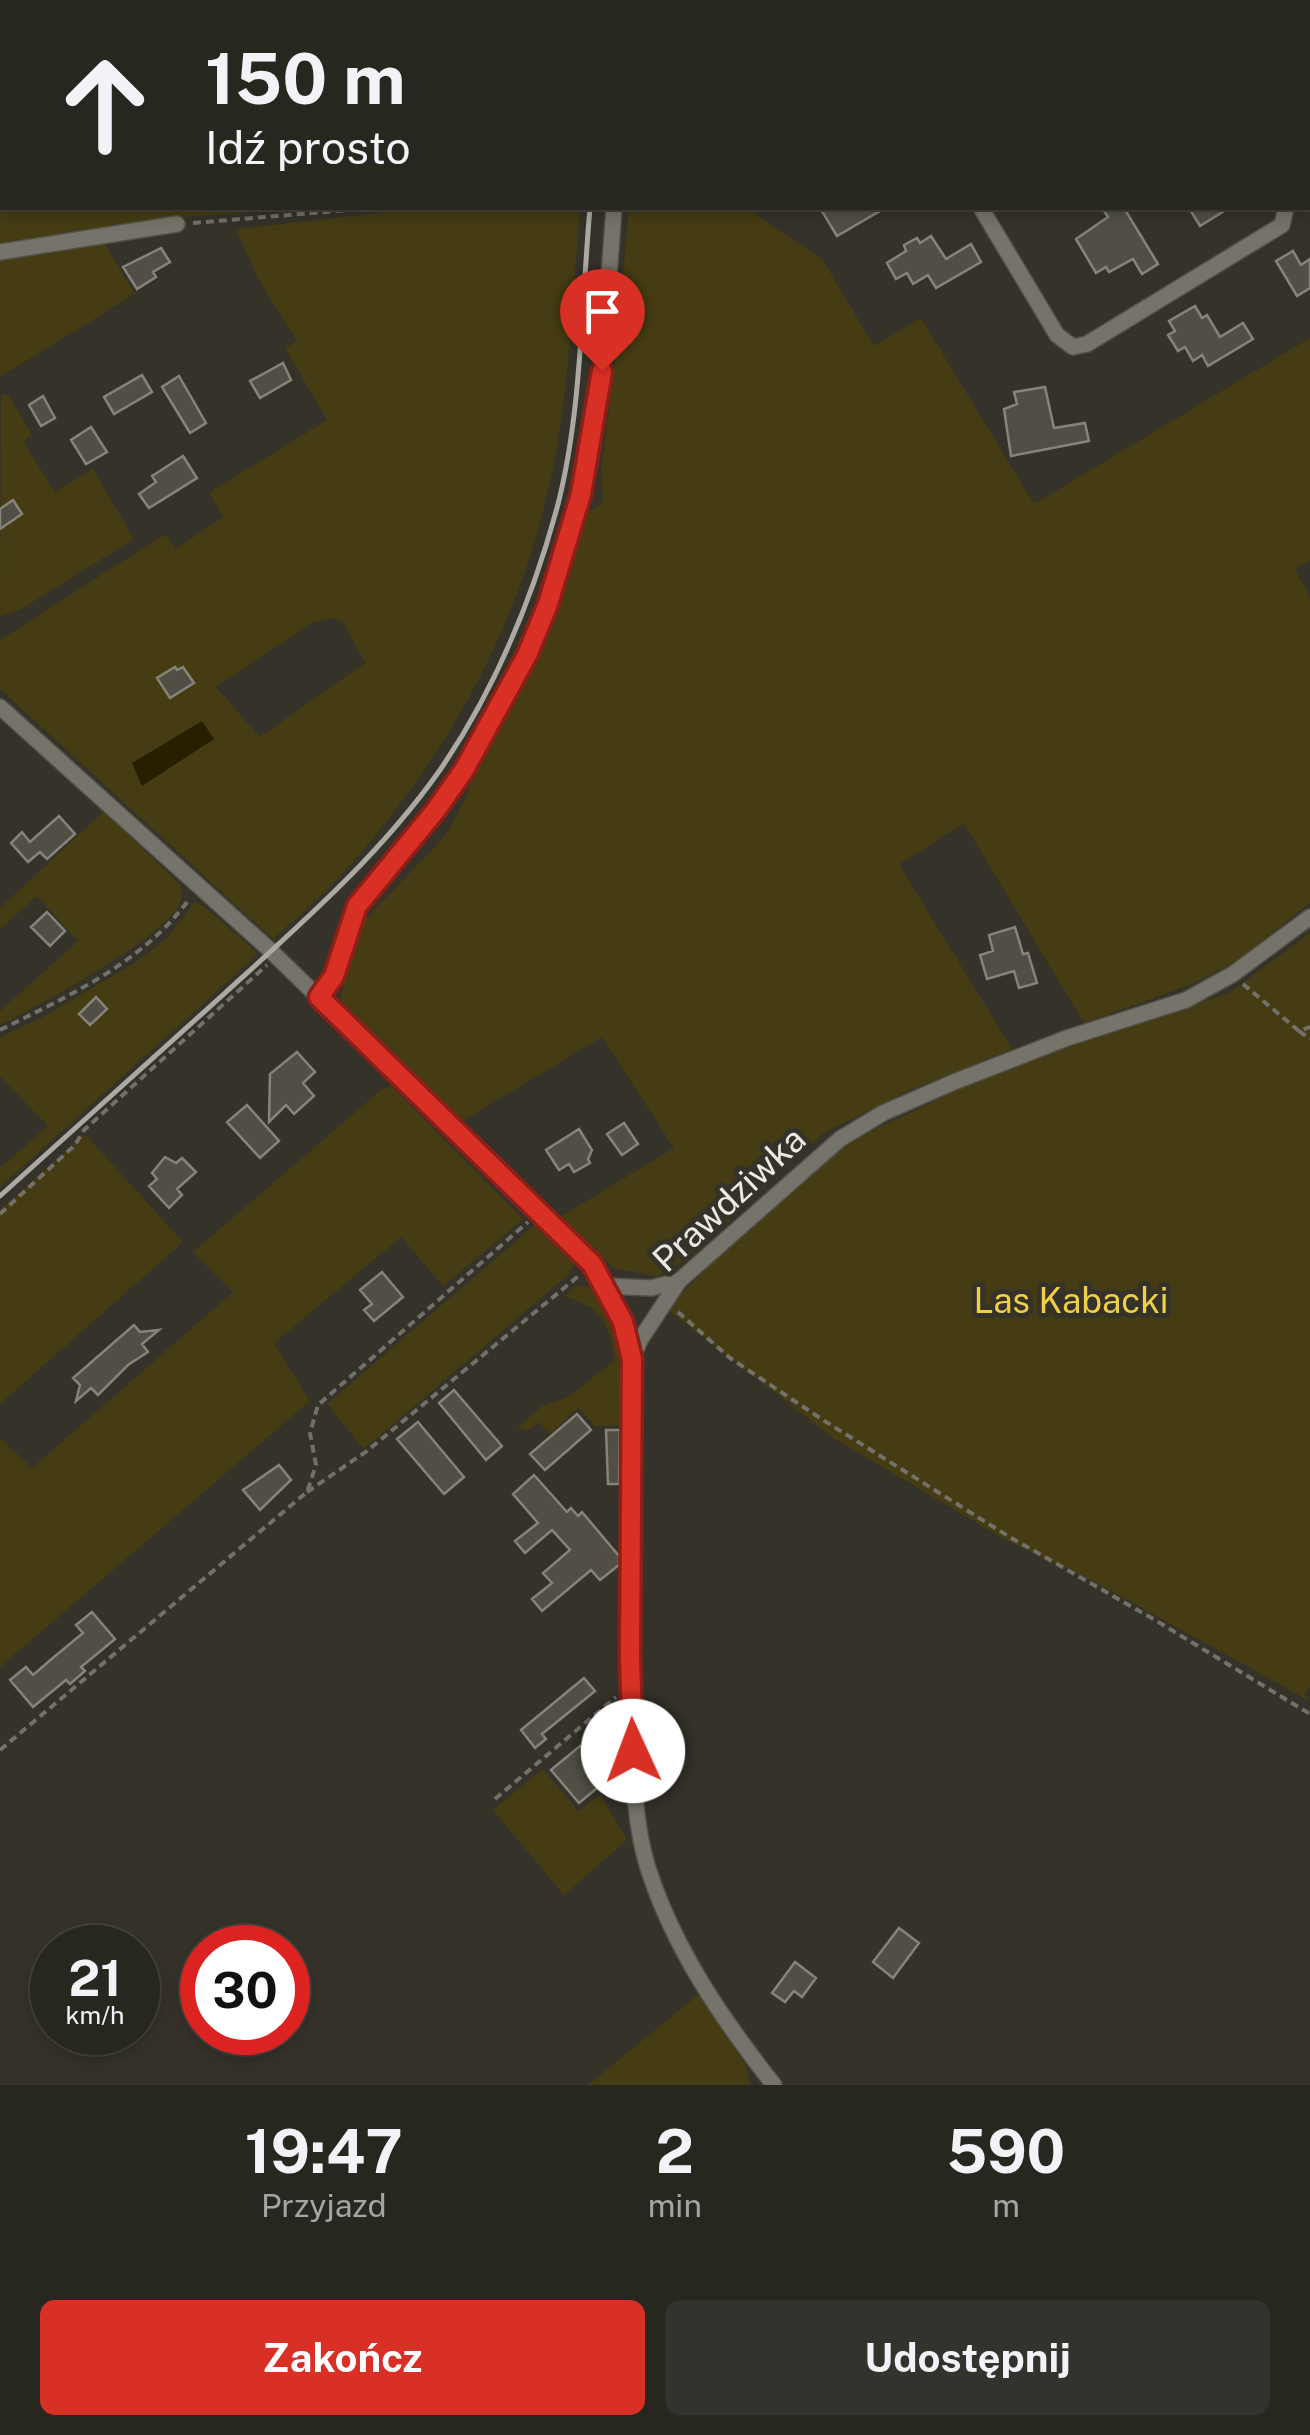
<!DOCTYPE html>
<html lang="pl">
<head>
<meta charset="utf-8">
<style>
	body { margin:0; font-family:"Public Sans",sans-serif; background:#33322c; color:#f1f3f6; height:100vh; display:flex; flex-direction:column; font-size:38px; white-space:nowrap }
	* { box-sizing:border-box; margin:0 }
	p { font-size:32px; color:#a4a5a4 }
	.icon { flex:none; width:55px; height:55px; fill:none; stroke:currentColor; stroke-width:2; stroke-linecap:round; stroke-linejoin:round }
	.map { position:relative; height:2085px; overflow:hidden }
	.details { display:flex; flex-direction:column; background:#27261f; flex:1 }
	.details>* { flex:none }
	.top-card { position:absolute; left:0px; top:0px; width:1310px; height:210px; box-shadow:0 5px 15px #0003,0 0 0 2px #43433d; background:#27261f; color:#f1f3f6; overflow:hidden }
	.speed { position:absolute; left:30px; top:1925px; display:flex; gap:20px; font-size:50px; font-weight:700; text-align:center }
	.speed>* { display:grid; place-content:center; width:130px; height:130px; border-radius:50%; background:#27261f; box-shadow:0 5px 15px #0003,0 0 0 2px #43433d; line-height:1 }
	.speed small { font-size:25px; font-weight:400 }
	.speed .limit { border:15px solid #d22; background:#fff; color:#111 }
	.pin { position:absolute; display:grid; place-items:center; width:85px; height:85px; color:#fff; margin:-102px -42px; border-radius:50% 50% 50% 0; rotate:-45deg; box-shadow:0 0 10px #0007 }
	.pin .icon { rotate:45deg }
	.me { position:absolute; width:110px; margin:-55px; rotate:358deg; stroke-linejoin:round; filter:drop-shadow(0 0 8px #0008) }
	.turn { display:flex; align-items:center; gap:35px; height:210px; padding:0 40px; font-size:45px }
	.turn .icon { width:130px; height:130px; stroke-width:2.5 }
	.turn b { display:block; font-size:70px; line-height:85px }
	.eta { display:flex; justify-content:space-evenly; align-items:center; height:170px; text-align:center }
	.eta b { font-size:60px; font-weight:700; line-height:70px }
	.primary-button { display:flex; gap:20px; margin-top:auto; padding:20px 40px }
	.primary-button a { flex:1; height:115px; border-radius:15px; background:#d93025; color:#fff; font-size:40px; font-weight:700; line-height:115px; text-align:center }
	.primary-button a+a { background:#33322c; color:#f1f3f6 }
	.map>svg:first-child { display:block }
</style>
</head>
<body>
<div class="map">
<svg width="1310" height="2085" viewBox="0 0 1310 2085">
	<rect width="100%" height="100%" fill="#343229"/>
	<!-- green -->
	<path fill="#453c13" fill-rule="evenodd" d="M2 0H328L329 2H3Z
		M625 0H915L625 2Z
		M2 55V208H314L156 219 0 244Z
		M425 208H580C574 280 571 354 560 427 534 600 460 741 345 871 323 896 297 917 273 939L0 689V640L162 536 167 537 176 549 223 517 209 493 327 420 285 348 297 341 257 277 236 229ZM333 618 344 623 365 663 260 737 216 687 314 622Z
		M629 208H746L822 259 874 346 921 318 1034 504 1310 338V560L1295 569 1310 598V903L1238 960 1197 982 1084 1023 964 824 899 864 1012 1049 912 1089 825 1132 690 1258 658 1276 615 1269 560 1217 674 1148 602 1037 459 1123 339 1007 353 932 446 835 465 799 474 772 539 648 586 514 603 502 601 470 616 354Z
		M103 241 135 294 0 377V257Z
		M1 394 9 395 32 435 23 441 55 492 93 469 134 539 20 610 0 616Z
		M104 811 180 885C181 891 183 895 181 900 171 935 35 1008 0 1025V1011L78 941 37 896 0 929V908Z
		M195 902 205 907 258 954 0 1187V1168L48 1126 0 1076V1037L45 1016 133 964 165 940Z
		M1310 933V1687L1305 1694 1310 1701 1093 1581 1006 1540 835 1439 667 1309 785 1187 865 1134 1011 1065 1229 993Z
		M391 1086 523 1219 443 1286 401 1237 274 1343 310 1401 0 1667V1438L32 1468 233 1292 193 1252 382 1089Z
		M85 1134 183 1242 0 1404V1210Z
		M537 1223 575 1264 568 1275 364 1449 327 1404Z
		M577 1286 598 1289 616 1324 625 1425 596 1426 578 1408 550 1434 539 1422 527 1431 517 1428 542 1406 568 1397 615 1360C607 1321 604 1309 564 1296Z
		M543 1769 578 1811 600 1794 627 1840 564 1895 493 1810Z
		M699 1994 745 2064 750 2085H588Z"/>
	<!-- water -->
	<path fill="#271f00" d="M202 721 214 739 142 786 132 763Z"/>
	<!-- building -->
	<path fill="#514f45" stroke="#868479" stroke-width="2.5" d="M820 208H885L837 236Z
		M1102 208H1124L1158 264 1142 274 1133 259 1109 272 1106 267 1096 273 1076 239 1108 217Z
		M1189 208H1229L1200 226Z
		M931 236 946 259 971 244 981 262 936 288 928 275 913 284 907 273 896 279 887 263 906 251 904 245 917 238 920 243Z
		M161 248 170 262 153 272 156 277 137 289 123 267Z
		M1293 251 1301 265 1310 259V288L1297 296 1276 261Z
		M1195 306 1202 318 1207 315 1220 337 1243 323 1253 339 1208 366 1202 355 1193 361 1185 347 1178 351 1168 335 1175 331 1169 321Z
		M283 363 291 380 260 398 250 381Z
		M142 375 152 392 114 414 104 397Z
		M179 376 206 423 190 433 162 387Z
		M1045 387 1054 428 1085 423 1089 441 1011 456 1004 409 1017 404 1014 392Z
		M43 396 55 418 41 426 29 405Z
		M91 427 107 452 86 464 71 440Z
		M183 456 197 478 149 508 139 494 156 482 152 476Z
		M13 500 22 514 0 529V509Z
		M175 667 177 670 183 667 194 683 170 698 157 678Z
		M59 816 75 834 47 859 40 852 28 862 11 843 22 832 30 842Z
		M47 912 65 931 50 946 31 927Z
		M1015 927 1023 954 1028 953 1037 983 1019 988 1014 971 987 979 980 955 993 951 989 935Z
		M96 997 107 1009 90 1025 79 1014Z
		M297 1052 315 1072 303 1083 314 1096 294 1114 286 1105 269 1122 270 1074Z
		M247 1105 279 1141 260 1158 227 1122Z
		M624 1123 638 1144 622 1155 607 1134Z
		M579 1129 592 1150 588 1159 590 1163 574 1172 569 1164 559 1170 546 1150Z
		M165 1157 176 1163 182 1158 196 1172 177 1189 182 1195 169 1208 149 1186 157 1179 152 1173Z
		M382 1272 403 1297 374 1321 364 1310 372 1304 360 1290Z
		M134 1325 140 1332 159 1330 142 1344 148 1352 128 1365 98 1395 91 1388 76 1401 80 1385 73 1378Z
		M454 1390 502 1446 486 1460 439 1403Z
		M577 1414 591 1430 545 1470 530 1454Z
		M418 1422 464 1477 444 1494 397 1439Z
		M606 1430H620L619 1484H608Z
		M279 1465 291 1480 260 1510 243 1490Z
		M534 1475 567 1512 571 1508 578 1516 582 1512 619 1556V1565L600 1580 591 1570 542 1611 532 1599 552 1583 543 1573 570 1550 552 1530 525 1553 515 1541 538 1523 513 1494Z
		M92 1612 115 1639 81 1667 85 1671 70 1684 66 1680 33 1707 10 1680 26 1667 33 1675 54 1657 83 1633 76 1625Z
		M584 1678 595 1691 542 1734 546 1739 535 1748 521 1730Z
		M580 1746 590 1757 587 1760 596 1771 593 1773 602 1784 579 1803 551 1770Z
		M899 1928 919 1943 893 1978 873 1962Z
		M795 1962 816 1978 802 1997 794 1991 785 2002 772 1993Z"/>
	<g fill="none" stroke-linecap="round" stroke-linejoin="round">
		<defs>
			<path id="street" d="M1162 0 1164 2
				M933 2 939 0
				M981 208 1057 335 1073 347 1087 344 1282 225 1286 208
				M0 252 177 224
				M0 707 271 951 592 1264 623 1321 632 1355
				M319 997 334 976 357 906 436 810 464 771 502 704 548 605 566 550 591 449 602 371 614 208
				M607 1286 651 1288 679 1281
				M774 2085C722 2019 674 1949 648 1868 632 1817 634 1764 632 1710 628 1593 631 1476 632 1359L640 1340 679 1281 840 1139 883 1113 954 1082 1067 1038 1186 1000 1233 974 1310 917"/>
		</defs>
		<!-- street casing -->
		<use href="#street" stroke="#525048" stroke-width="18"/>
		<!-- path -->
		<path stroke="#727068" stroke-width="4" stroke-dasharray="8 5" stroke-linecap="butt" d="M617 2V0
			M0 46H2
			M193 223 372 208
			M1243 984 1299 1031 1310 1027
			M0 1030C70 995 143 963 190 898
			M1299 1031 1310 1039
			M0 1214 75 1145 84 1130 267 965
			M678 1312 730 1358 823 1420 1008 1536 1155 1620 1310 1714
			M307 1492 367 1451 581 1274
			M0 1750 307 1492 316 1465 310 1433 318 1405 528 1222
			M495 1799 616 1697"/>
		<!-- street -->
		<use href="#street" stroke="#76746a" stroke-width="15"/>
		<!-- rail -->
		<path stroke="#aba9a2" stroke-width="5" d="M606 2V0
			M0 1196C75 1128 150 1061 225 993 302 923 380 855 440 770 494 691 532 600 557 508 582 412 581 307 590 208"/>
	</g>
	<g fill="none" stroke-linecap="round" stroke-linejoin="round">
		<defs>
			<path id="route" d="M602 371 581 494 548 604 527 655 464 770 436 810 357 906 334 976 319 997 592 1264 623 1322 632 1359 630 1658 633 1751"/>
		</defs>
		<!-- route casing -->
		<use href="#route" stroke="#8d1f18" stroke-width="25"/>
		<!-- route -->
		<use href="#route" stroke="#d93025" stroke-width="18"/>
	</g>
	<g text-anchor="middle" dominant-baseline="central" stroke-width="10" stroke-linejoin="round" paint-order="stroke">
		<!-- street labels -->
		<g font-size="35" fill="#eceae4" stroke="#343229">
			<text transform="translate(729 1199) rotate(-43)">Prawdziwka</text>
		</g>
		<!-- park labels -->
		<g font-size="35" fill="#efcf44" stroke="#343229">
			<text x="1071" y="1300">Las Kabacki</text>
		</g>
	</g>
</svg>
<div class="speed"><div>21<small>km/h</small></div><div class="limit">30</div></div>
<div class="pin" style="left:602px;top:371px;background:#d93025"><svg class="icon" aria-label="arrive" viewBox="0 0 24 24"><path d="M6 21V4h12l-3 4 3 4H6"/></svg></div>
<svg class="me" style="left:633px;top:1751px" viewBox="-20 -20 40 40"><circle r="19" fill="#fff"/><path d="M0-13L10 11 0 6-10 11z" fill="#d93025"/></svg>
<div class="top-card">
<div class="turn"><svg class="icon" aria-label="ahead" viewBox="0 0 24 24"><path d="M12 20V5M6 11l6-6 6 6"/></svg><div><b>150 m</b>Idź prosto</div></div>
</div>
</div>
<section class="details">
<div class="eta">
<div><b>19:47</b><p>Przyjazd</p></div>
<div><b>2</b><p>min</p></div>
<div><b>590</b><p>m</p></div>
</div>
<div class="primary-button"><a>Zakończ</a><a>Udostępnij</a></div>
</section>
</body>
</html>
